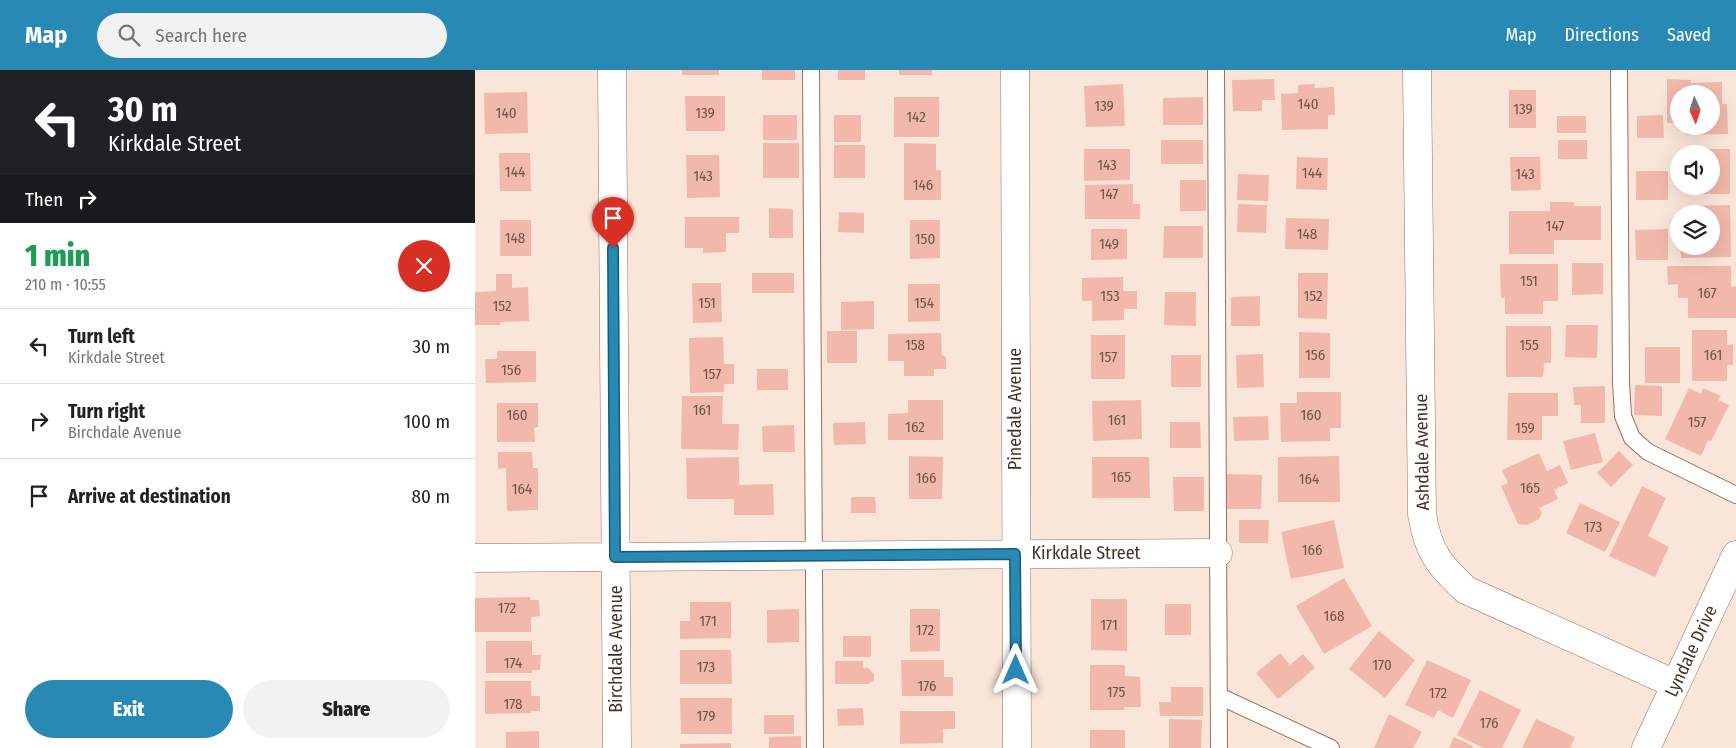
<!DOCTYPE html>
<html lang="en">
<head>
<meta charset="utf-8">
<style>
	body { margin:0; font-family:"Fira Sans Condensed",sans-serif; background:#f2f2f2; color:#222; height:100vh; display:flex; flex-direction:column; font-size:19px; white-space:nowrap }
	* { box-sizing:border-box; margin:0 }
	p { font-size:16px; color:#767676 }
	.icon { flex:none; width:28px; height:28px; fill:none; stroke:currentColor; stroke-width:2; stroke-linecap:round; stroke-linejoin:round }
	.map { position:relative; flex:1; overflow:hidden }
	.details { display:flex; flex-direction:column; background:#fff; width:475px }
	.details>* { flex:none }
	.top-card { background:#202124; color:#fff; overflow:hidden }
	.needle { width:32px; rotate:177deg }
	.buttons { position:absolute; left:1195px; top:15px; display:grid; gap:10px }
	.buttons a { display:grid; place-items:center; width:50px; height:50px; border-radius:50%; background:#fff; box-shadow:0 5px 20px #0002; font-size:25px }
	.pin { position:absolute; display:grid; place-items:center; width:42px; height:42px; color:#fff; margin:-51px -21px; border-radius:50% 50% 50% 0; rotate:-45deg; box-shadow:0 0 5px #0007 }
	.pin .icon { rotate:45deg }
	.me { position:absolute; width:55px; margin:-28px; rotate:0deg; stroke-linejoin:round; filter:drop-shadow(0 0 4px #0008) }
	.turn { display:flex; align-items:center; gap:18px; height:105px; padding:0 25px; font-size:22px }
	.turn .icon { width:65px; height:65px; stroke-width:2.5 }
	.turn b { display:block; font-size:35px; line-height:42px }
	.then { display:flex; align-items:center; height:48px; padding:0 25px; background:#0003; gap:10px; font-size:19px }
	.round { display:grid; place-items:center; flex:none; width:52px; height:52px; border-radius:26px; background:#f2f2f2 }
	.overview { display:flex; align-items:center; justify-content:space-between; height:85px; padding:0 25px }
	h1 { font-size:30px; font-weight:800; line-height:38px; color:#1e9e55 }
	.action { display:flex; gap:10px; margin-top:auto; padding:10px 25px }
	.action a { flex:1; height:58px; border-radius:30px; background:#288ab4; color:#fff; font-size:20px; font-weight:800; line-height:58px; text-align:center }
	.action a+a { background:#f2f2f2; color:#222 }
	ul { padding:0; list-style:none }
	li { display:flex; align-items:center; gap:15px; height:75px; padding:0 25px; border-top:1px solid #e0e0e0 }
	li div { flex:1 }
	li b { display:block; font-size:19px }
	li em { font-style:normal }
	header { display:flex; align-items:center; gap:30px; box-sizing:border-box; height:70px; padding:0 25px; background:#288ab4; color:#fff }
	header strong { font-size:24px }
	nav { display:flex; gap:28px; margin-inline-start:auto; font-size:18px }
	.search { width:350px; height:45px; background:#f2f2f2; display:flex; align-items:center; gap:12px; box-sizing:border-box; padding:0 18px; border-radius:28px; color:#767676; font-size:19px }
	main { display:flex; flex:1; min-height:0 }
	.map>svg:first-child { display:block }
</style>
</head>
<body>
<header>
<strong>Map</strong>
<div class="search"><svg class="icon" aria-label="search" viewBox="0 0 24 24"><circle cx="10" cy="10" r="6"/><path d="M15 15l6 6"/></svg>Search here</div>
<nav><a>Map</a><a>Directions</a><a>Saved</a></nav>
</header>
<main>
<section class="details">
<div class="top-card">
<div class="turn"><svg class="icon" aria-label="left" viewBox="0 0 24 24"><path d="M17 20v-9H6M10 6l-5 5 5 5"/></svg><div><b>30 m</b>Kirkdale Street</div></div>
<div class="then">Then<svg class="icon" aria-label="right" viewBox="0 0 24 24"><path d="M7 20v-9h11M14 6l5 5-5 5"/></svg></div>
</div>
<div class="overview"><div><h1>1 min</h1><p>210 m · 10:55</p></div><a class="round" style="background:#d93025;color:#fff"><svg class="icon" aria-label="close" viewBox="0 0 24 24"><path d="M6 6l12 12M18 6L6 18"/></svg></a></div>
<ul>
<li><svg class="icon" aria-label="left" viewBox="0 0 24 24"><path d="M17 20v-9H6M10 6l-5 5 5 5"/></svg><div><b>Turn left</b><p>Kirkdale Street</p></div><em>30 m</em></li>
<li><svg class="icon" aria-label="right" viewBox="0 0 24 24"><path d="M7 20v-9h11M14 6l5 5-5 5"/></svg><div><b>Turn right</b><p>Birchdale Avenue</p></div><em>100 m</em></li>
<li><svg class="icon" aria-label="arrive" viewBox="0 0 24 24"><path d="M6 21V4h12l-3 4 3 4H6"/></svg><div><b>Arrive at destination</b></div><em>80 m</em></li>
</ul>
<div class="action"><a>Exit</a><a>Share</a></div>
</section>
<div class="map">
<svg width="1261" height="678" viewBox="0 0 1261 678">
	<rect width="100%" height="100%" fill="#fae5d9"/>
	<!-- building -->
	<path fill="#f2b8ac" d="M207 0H244V5H207Z
		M287 0H320V10H287Z
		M363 0H390V10H363Z
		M424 0H457V5H424Z
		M799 9 800 30H787V41H758L757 10Z
		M1192 9 1216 10V13L1247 12V34H1252L1253 64 1211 65V56H1236V24H1204V53H1192Z
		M648 14 650 56 611 57 609 16Z
		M840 14 839 18 859 17 860 45H853V59L807 60 806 24 823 23V15Z
		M1034 20H1061V58H1034Z
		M52 22 53 63 10 64 9 23Z
		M210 26H250V61H211Z
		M419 27H464V67H419Z
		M728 27V55H688V28Z
		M288 45H322V70H288Z
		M359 45H386V72H359Z
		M1188 45 1189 68H1162V46Z
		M1082 46H1111V63H1082Z
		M686 70H728V94H686Z
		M1083 70H1112V89H1083Z
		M288 73H324V108H288Z
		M429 73 461 74V100H466V130H429Z
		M359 75H390V108H359Z
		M609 79H655V110L609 111Z
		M1224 79H1255V124H1223V116H1236V84H1223Z
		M24 83H55L56 121H25Z
		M211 85H244L245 127 212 128Z
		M822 87 853 88 852 120 821 119Z
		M1035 87H1065L1066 120 1036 121Z
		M1161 101H1193V130H1161Z
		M763 104 794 105 793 131 762 130Z
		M705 110H731V141H705Z
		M658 114V134H665V149H610V115Z
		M1075 132H1099V136H1126V170H1079V184H1034V141H1075Z
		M763 134 792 135 791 163 762 162Z
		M1255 135 1256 187 1206 188 1205 176H1236V144H1209L1214 136Z
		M294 138 318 139V168H294Z
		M364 142 389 143V163L363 162Z
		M210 147H264V163H251V182L228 183V178H210Z
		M811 148 854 149 853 180 810 179Z
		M25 150H56V186H25Z
		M435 150H465V188L435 189Z
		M689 156H728V188H688Z
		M616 159H652V189L616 190Z
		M1193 159V190H1161L1160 160Z
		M1097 193H1128V224L1097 225Z
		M1025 194H1083V231H1068V244H1030V228H1026Z
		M1192 196H1256V217L1261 216V248H1213V228H1203V214L1193 215Z
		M277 203H319V223H277Z
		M823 203H853L852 249 823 248Z
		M21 204H37V218L53 217 54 251 25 252V255H0V222L21 221Z
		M648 207V221H662V239H649V250L617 251V231H607V208Z
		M217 213H246L247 252 218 253Z
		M433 214H465V251L433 252Z
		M690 222H721V256L689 255Z
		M785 226V256H756V227Z
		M399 231V259L366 260V232Z
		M1091 255H1123L1122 288 1090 287Z
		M1031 256H1076V293H1069L1068 307H1031Z
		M1217 260H1252V275L1258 274V295H1252V311H1217Z
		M352 261H382V293H352Z
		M824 262 855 263V308H824Z
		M466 263 467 285 471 287V299H459V306H429V291H413V264Z
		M616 265H650V309H616Z
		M248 267 249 294H259V314H249V322L215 323 214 268Z
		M1170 277H1205V313H1170Z
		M22 281H61V312L11 313 10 289H22Z
		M788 284 789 317 762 318 761 285Z
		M696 285H726V317H696Z
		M282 299H313V320H282Z
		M1160 315 1187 316V346L1159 345Z
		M1130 316V353H1106V335H1099L1098 317Z
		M1214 318 1226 324 1228 318 1246 326 1243 330 1254 335 1236 371 1233 370 1226 386 1190 369Z
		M822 322H866V358H855V371L806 372 805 333H822Z
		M1033 323H1083V346H1067V370H1032Z
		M207 326H248L247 354H264L263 380 206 379Z
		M433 330H468V370H413V344L433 343Z
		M666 330 667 369 618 371 617 331Z
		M22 333H63V357L59 358 60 372H22Z
		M793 346 794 370 759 371 758 347Z
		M390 352 391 374 359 375 358 353Z
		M695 352H725L726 378H695Z
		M319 355 320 382H288L287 356Z
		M1120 363 1128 392 1096 400 1088 371Z
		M1144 381 1158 395 1136 417 1122 403Z
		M23 382H57L58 398H63V440L32 441 31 398 23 399Z
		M1064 383 1072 401 1085 395 1093 413 1079 420 1083 429 1064 438 1067 443 1064 449 1052 455 1043 454 1026 416 1033 413 1027 400Z
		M434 386 468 387 467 429H434Z
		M864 386 865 432H803V387Z
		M264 387V415L298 414 299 445H259V429H212L211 388Z
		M617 387H674L675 428H617Z
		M751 404 787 405 786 439H750Z
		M698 407H729V441H699Z
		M1167 416 1191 428 1173 466 1194 477 1180 507 1134 486Z
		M376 427H400L401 443H376Z
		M1105 433 1145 452 1130 482 1091 463Z
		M764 450H794L793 473H764Z
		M859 450 869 498 816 509 806 462Z
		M869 508 897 556 849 584 821 536Z
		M55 527V530H64L65 546 56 547V562H0V528Z
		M616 529H652V581L616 580Z
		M215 532H256V568L205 569V551H215Z
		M690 534H716V565H690Z
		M324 539V572L292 573V540Z
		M435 539H465V581L435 582Z
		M904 561 940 590 910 628 874 599Z
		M368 566H396V587H368Z
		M11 571H57V585H66L65 600H57V603H11Z
		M205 580H256L257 614H205Z
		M805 583 815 595 828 584 840 598 803 629 781 603Z
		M426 590H469V607H478V626H427Z
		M952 590 996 610 978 648 963 640 959 648 930 635Z
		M360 591H388V598H393L399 604V610L393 614H360Z
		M615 595H650V606L665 607 666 637H649V640H615Z
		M10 611H56V626H65V641H56V643L10 644Z
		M696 617H728V646H685L684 632H696Z
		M1005 620 1046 640 1027 678H1008L982 665Z
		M205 628H257V664H206Z
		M388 638 389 655 363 656 362 639Z
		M425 641H480V659H468V673L425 674Z
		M914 644 947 662 938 678H899Z
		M289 645H319V664H289Z
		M694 649 727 650 726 678H694Z
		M1061 649 1100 667 1095 678H1047Z
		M615 660H650V678H615Z
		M64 661V678H31V662Z
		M326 666V678H294V667Z
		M979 667 998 676 997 678H974Z
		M256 673V678H205V674Z"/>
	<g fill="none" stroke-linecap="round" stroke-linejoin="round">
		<defs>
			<path id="lane" d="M336 0 340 678
				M741 0 744 678
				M1144 0 1146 312 1148 346 1157 368 1173 382 1261 425
				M744 626 856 678"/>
			<path id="street" d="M137 0 142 678
				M540 0 542 678
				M942 0 947 444C953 482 964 495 991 520L1200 614
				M0 488 743 483"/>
			<path id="secondary" d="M1171 678 1261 485"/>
		</defs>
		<!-- lane casing -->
		<use href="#lane" stroke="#9c6f54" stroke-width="18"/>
		<!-- street casing -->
		<use href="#street" stroke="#9c6f54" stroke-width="29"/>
		<!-- secondary casing -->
		<use href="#secondary" stroke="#9c6f54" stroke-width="29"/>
		<!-- lane -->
		<use href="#lane" stroke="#fff" stroke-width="16"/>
		<!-- street -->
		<use href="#street" stroke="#fff" stroke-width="28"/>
		<!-- secondary -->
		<use href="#secondary" stroke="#fff" stroke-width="28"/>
	</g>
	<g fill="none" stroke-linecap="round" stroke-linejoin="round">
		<defs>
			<path id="route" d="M138 178 140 487 540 484 541 600"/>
		</defs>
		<!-- route casing -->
		<use href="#route" stroke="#1a5a75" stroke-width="12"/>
		<!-- route -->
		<use href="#route" stroke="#288ab4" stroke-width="9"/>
	</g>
	<g text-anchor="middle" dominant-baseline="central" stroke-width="4" stroke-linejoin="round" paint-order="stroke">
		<!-- number labels -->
		<g font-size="15" fill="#715448">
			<text x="833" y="34">140</text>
			<text x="629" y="36">139</text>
			<text x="1048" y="39">139</text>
			<text x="31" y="43">140</text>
			<text x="230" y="43">139</text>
			<text x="441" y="47">142</text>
			<text x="632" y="95">143</text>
			<text x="40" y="102">144</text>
			<text x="837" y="103">144</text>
			<text x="1050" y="104">143</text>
			<text x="228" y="106">143</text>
			<text x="448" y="115">146</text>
			<text x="634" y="124">147</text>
			<text x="1080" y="156">147</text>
			<text x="832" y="164">148</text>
			<text x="40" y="168">148</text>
			<text x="450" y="169">150</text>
			<text x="634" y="174">149</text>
			<text x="1054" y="211">151</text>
			<text x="1232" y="223">167</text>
			<text x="635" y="226">153</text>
			<text x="838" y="226">152</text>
			<text x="232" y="233">151</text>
			<text x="449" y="233">154</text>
			<text x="27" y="236">152</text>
			<text x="440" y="275">158</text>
			<text x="1054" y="275">155</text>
			<text x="840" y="285">156</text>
			<text x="1238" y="285">161</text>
			<text x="633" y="287">157</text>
			<text x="36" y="300">156</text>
			<text x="237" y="304">157</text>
			<text x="227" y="340">161</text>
			<text x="42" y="345">160</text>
			<text x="836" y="345">160</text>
			<text x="642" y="350">161</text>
			<text x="1222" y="352">157</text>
			<text x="440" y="357">162</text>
			<text x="1050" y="358">159</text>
			<text x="646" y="407">165</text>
			<text x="451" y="408">166</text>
			<text x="834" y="409">164</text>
			<text x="1055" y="418">165</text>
			<text x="47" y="419">164</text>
			<text x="1118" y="457">173</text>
			<text x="837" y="480">166</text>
			<text x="32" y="538">172</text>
			<text x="859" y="546">168</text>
			<text x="233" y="551">171</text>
			<text x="634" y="555">171</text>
			<text x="450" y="560">172</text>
			<text x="38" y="593">174</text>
			<text x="907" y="595">170</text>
			<text x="231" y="597">173</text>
			<text x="452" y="616">176</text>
			<text x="641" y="622">175</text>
			<text x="963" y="623">172</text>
			<text x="38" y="634">178</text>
			<text x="231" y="646">179</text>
			<text x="1014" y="653">176</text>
		</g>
		<!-- street labels -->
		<g font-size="18" fill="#463226" stroke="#fff">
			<text transform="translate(540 339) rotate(-90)">Pinedale Avenue</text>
			<text transform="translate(947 382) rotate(-91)">Ashdale Avenue</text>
			<text x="611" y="483">Kirkdale Street</text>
			<text transform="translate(141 579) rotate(-90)">Birchdale Avenue</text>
			<text transform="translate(1216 581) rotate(-65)">Lyndale Drive</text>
		</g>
	</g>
</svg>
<div class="buttons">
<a><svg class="needle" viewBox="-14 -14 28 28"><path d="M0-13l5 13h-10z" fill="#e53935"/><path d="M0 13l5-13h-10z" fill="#767676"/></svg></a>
<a><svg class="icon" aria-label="sound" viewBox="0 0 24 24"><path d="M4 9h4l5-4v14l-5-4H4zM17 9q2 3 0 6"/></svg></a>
<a><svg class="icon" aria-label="layers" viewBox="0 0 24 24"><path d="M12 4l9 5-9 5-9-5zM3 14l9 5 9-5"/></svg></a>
</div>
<div class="pin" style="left:138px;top:178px;background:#d93025"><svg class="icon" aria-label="arrive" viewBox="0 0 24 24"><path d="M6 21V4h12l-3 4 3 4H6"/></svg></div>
<svg class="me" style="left:541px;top:600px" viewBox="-20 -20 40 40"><path d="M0-17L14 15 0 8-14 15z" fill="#288ab4" stroke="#fff" stroke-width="4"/></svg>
</div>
</main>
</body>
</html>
